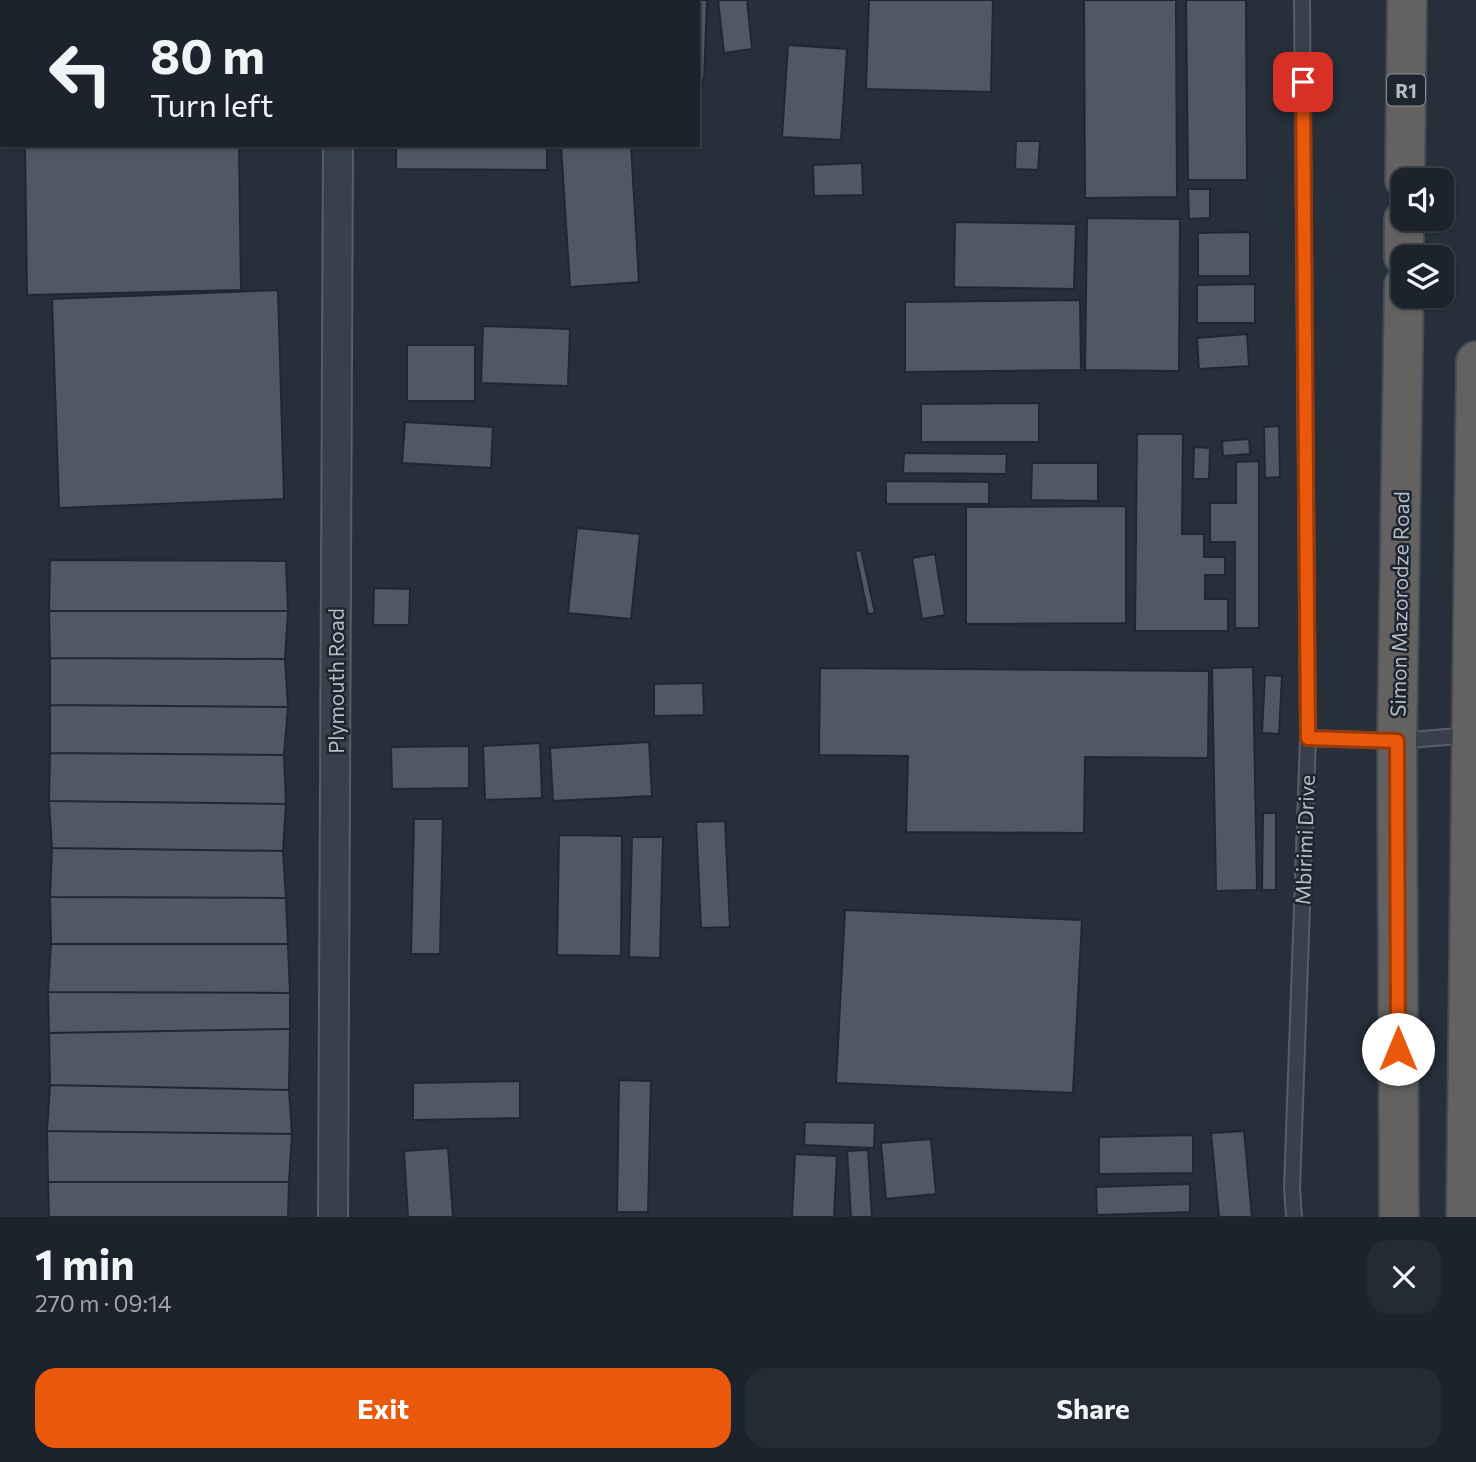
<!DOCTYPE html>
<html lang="en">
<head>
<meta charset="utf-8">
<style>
	body { margin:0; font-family:Commissioner,sans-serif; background:#252b34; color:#f1f3f6; height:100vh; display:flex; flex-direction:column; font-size:26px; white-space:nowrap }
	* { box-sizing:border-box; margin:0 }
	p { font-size:23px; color:#a0a4a9 }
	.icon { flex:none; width:38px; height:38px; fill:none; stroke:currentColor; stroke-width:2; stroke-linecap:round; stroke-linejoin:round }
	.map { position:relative; height:1217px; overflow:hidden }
	.drawer { display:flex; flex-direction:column; background:#1c232c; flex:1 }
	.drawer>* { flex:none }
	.banner { position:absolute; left:0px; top:0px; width:700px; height:147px; box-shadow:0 2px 5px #0004,0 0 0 2px #3a4048; background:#1c232c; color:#f1f3f6; overflow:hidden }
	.fabs { position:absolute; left:1391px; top:168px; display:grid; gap:14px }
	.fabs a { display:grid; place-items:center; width:63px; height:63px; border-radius:14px; background:#1c232c; box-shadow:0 2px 5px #0004,0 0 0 2px #3a4048; font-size:35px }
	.pin { position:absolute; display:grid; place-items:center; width:60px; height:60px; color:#fff; margin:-30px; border-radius:14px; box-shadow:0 4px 10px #0006 }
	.me { position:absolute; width:77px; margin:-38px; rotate:0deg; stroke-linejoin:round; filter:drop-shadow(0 0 5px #0008) }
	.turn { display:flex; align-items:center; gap:24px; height:147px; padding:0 35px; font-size:32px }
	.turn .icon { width:91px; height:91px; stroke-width:2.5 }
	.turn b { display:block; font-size:49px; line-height:60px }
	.round { display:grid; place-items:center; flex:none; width:74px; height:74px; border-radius:21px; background:#252b34 }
	.headline { display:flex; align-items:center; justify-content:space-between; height:119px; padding:0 35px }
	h1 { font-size:42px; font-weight:700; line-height:52px }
	.primary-button { display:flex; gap:14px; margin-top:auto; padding:14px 35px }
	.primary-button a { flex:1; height:80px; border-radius:21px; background:#ea580c; color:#fff; font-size:28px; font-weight:700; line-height:80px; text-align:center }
	.primary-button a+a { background:#252b34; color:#f1f3f6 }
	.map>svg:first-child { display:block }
</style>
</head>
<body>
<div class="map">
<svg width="1476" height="1217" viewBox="0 0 1476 1217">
	<rect width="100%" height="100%" fill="#262f3a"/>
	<!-- building -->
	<path fill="#4f5865" stroke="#202731" stroke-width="2" d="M23 0H262V2H23Z
		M397 0H537L397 2Z
		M666 0H707L704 80H698V2Z
		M718 0H747L752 49 724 53Z
		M869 0H993L991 92 866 89Z
		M1084 0H1176L1177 197 1085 198Z
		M1186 0H1246L1247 180H1188Z
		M788 45 847 49 841 140 782 137Z
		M1016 141H1040L1038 170 1015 169Z
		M25 145H239L241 290 27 295Z
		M396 145H547V170L396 169Z
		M561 145H631L639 282 570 287Z
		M862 163 863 195 814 196 813 165Z
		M1188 189H1210V218L1189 219Z
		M1087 218 1180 219 1179 371 1085 370Z
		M955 222 1076 224 1074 289 954 287Z
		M1250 232V276H1198V233Z
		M1255 284V323H1197V285Z
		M278 290 284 499 59 508 52 299Z
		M1080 300 1081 370 905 372V302Z
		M483 326 570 329 568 386 481 383Z
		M1247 334 1249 366 1199 369 1197 338Z
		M407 345H475V401H407Z
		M1039 403V442H921V404Z
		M405 422 493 427 491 468 402 463Z
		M1279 426 1280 477 1265 478 1264 427Z
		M1137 434H1183L1182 534H1204V557H1225V575H1205V599H1228V631H1135Z
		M1249 439 1250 454 1223 456 1222 441Z
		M1194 447 1210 448 1209 479H1193Z
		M904 453 1007 454 1006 474 903 473Z
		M1259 461V628H1235V542H1210V503H1236V462Z
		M1032 463H1098V501L1031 500Z
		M886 481 989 482V504H886Z
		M1126 506V623L966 624V507Z
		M577 528 640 534 631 619 568 613Z
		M861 550 875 613 868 614 855 551Z
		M935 554 945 615 922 619 912 558Z
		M50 560 286 561 288 611H49Z
		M374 588 410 589 409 625H373Z
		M49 611H288L285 659 50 658Z
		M50 658 285 659 288 707 50 705Z
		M1253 667 1257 890 1216 891 1212 668Z
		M820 668 1209 671 1208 758 1085 757 1084 833 906 832 908 756 819 755Z
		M1265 675 1282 676 1279 734 1262 733Z
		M703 683 704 715 654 716V684Z
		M50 705 288 707 284 755 50 753Z
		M649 742 652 796 553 801 550 748Z
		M540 743 542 798 485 800 483 746Z
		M469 746V788L392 789 391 747Z
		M50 753 284 755 286 804 49 801Z
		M49 801 286 804 283 851 52 848Z
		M1263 813H1276V890H1262Z
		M414 819H443L440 954H411Z
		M725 821 730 927 701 928 696 822Z
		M559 835 622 836 621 956 557 955Z
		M632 837H663L660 958 629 957Z
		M52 848 283 851 286 898 50 897Z
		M50 897 286 898 288 944H51Z
		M845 910 1082 920 1073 1093 836 1083Z
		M51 944H288L290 993 48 992Z
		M48 992 290 993V1029L49 1033Z
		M290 1029 289 1090 50 1085 49 1033Z
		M619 1080 651 1081 648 1212H617Z
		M520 1081V1118L413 1120V1083Z
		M50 1085 289 1090 292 1134 47 1131Z
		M805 1122 875 1123 874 1148 804 1145Z
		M47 1131 292 1134 289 1182H48Z
		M1244 1131 1252 1217H1219L1211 1133Z
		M1193 1135V1173L1099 1174V1137Z
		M931 1139 936 1194 886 1199 881 1143Z
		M448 1148 453 1217H408L404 1151Z
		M868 1150 872 1217H851L847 1151Z
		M795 1154 837 1156 834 1217H792Z
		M48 1182H289L288 1217H49Z
		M1190 1184V1212L1097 1215 1096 1187Z"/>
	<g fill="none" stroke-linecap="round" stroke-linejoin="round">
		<defs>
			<path id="service" d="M1308 738 1397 741 1471 735
				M1294 1217 1292 1188 1308 738 1302 0"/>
			<path id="minor" d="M339 2V0
				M333 1217 338 145"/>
			<path id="trunk" d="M1405 180 1407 0
				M1404 257V219
				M1399 1217 1397 741 1404 285
				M1466 1217 1476 361"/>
		</defs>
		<!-- service casing -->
		<use href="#service" stroke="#575e68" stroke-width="18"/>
		<!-- minor casing -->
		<use href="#minor" stroke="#575e68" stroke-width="32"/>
		<!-- trunk casing -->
		<use href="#trunk" stroke="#444b55" stroke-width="42"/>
		<!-- service -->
		<use href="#service" stroke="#39404b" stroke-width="14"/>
		<!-- minor -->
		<use href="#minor" stroke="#39404b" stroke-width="28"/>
		<!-- trunk -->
		<use href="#trunk" stroke="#646260" stroke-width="38"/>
	</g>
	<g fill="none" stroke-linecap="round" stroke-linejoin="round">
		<defs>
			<path id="route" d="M1303 82 1308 738 1397 741 1398 1049"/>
		</defs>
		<!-- route casing -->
		<use href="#route" stroke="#983908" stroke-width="18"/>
		<!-- route -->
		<use href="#route" stroke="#ea580c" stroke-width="12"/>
	</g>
	<g text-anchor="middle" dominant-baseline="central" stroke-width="5" stroke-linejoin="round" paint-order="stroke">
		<!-- shield labels -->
		<rect fill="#1e252f" stroke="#888f99" stroke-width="2" x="1387" y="74.5" width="38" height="31" rx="5"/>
		<g font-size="19" font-weight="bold" fill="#b5bcc6">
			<text x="1406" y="90">R1</text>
		</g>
		<!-- street labels -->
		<g font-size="21" fill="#b5bcc6" stroke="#1e252f">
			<text transform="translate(1399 604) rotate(-89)">Simon Mazorodze Road</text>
			<text transform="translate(335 681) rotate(-90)">Plymouth Road</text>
			<text transform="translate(1304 840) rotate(-88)">Mbirimi Drive</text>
		</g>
	</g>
</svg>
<div class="fabs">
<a><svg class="icon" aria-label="sound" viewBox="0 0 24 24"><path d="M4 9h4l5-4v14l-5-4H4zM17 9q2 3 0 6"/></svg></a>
<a><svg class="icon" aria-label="layers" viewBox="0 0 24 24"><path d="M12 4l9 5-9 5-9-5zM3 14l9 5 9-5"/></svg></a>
</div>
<div class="pin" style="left:1303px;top:82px;background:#d93025"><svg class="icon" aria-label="arrive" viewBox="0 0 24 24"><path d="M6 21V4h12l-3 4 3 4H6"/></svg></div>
<svg class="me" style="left:1398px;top:1049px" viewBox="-20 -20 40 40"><circle r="19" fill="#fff"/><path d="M0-13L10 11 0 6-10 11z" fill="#ea580c"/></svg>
<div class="banner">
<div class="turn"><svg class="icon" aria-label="left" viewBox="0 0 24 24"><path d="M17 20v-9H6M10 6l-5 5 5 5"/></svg><div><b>80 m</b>Turn left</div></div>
</div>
</div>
<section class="drawer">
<div class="headline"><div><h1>1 min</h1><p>270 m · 09:14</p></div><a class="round"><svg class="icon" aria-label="close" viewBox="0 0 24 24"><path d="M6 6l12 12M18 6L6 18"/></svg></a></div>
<div class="primary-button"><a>Exit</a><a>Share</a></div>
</section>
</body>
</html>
